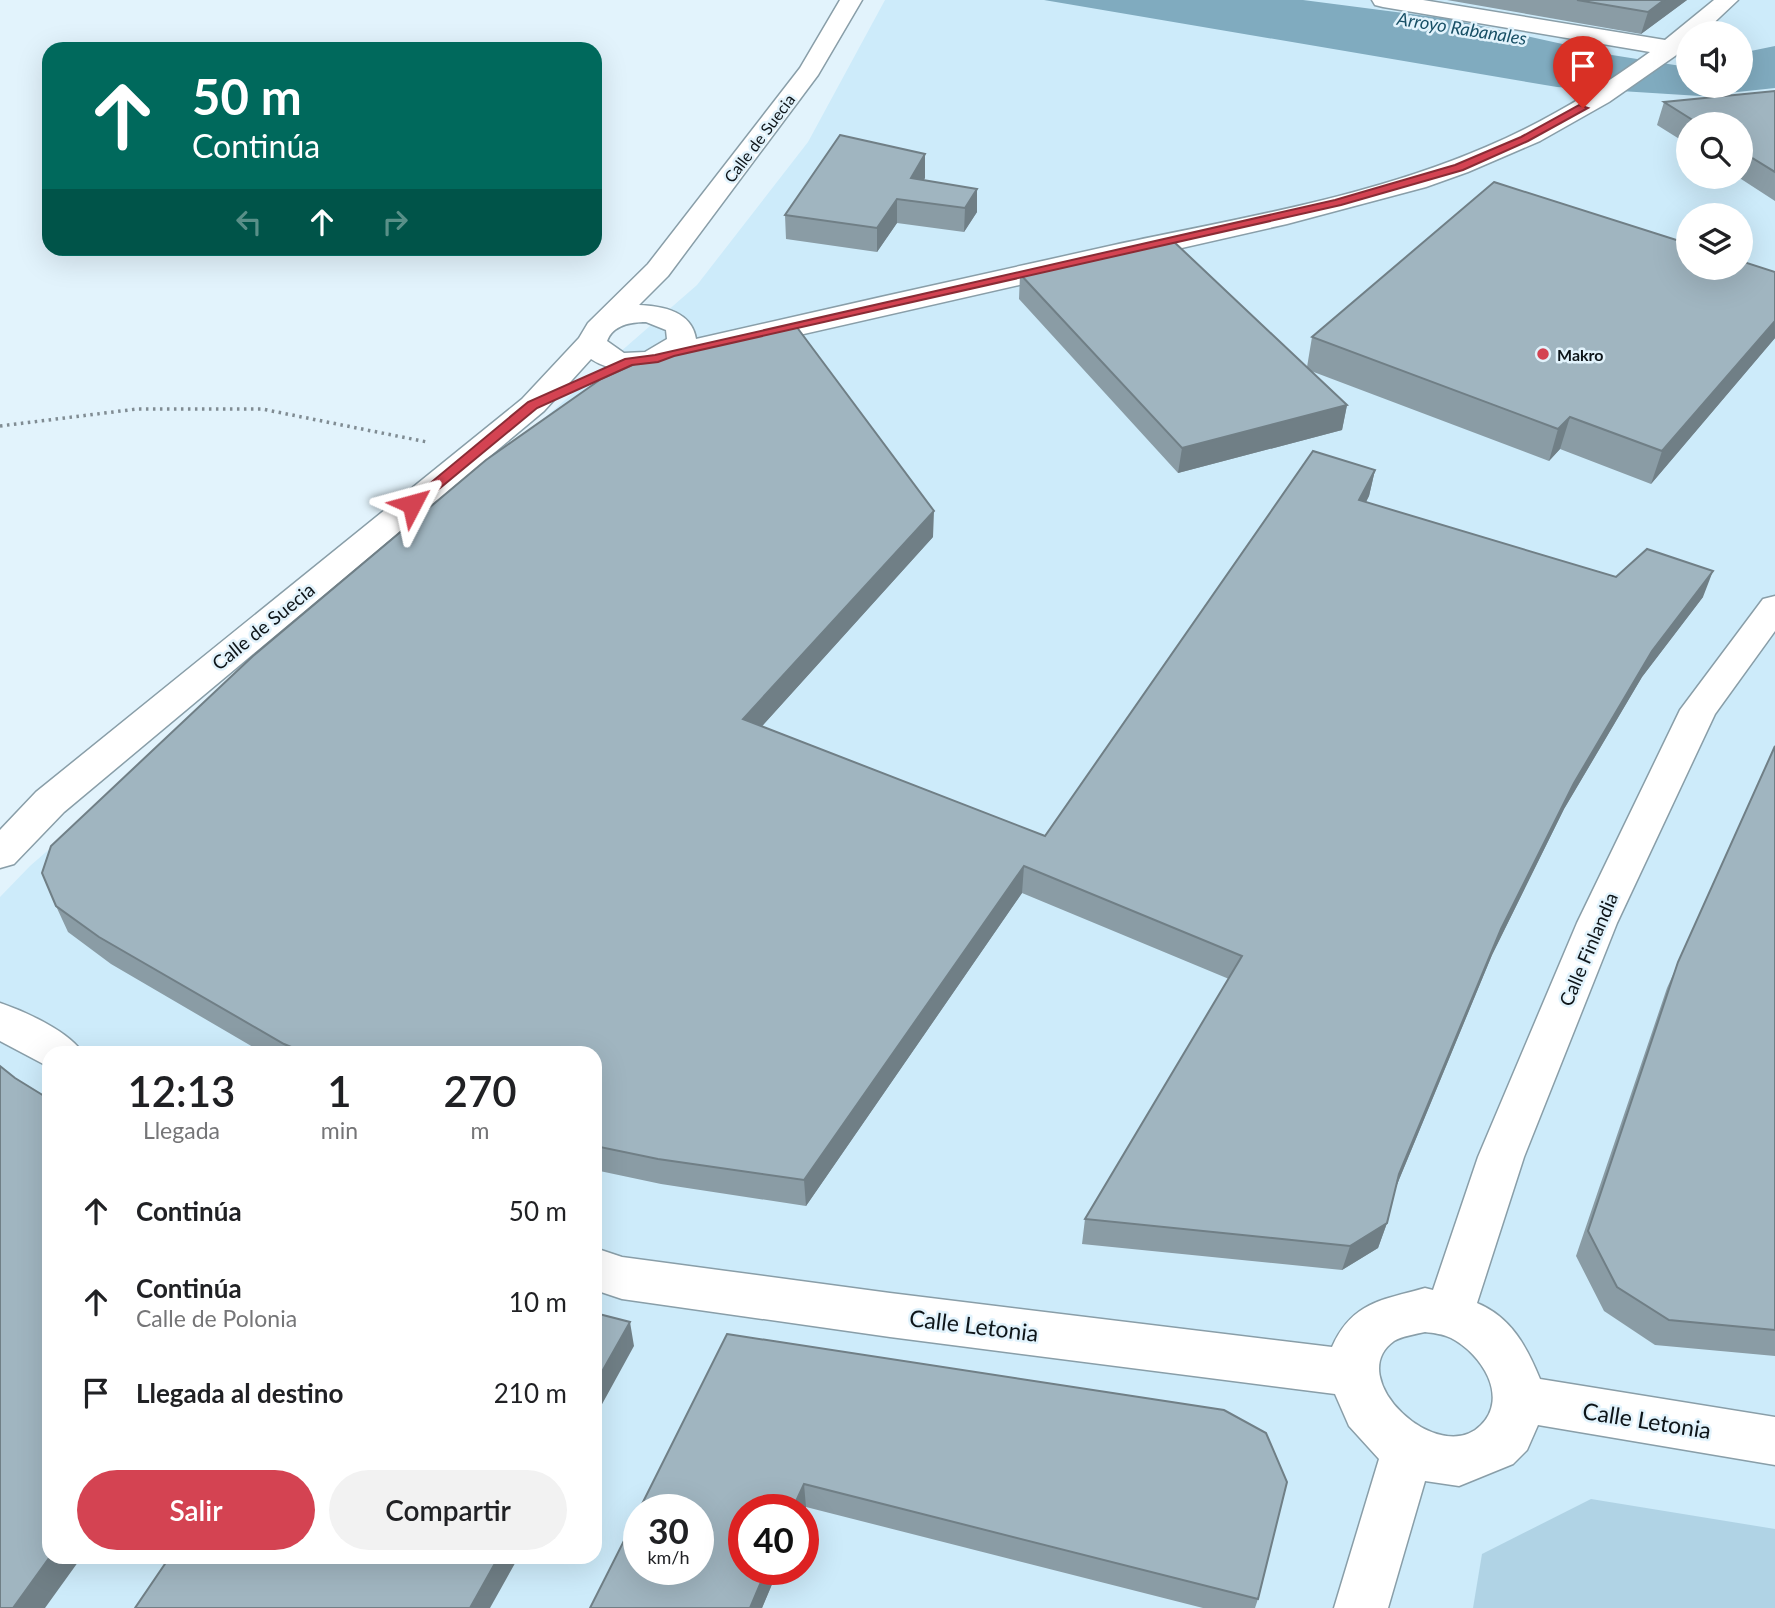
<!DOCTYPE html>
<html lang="es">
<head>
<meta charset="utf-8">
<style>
	body { margin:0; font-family:Lato,sans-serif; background:#f2f2f2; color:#202124; height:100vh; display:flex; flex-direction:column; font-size:26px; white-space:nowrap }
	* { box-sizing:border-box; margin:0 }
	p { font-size:23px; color:#757577 }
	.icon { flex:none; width:38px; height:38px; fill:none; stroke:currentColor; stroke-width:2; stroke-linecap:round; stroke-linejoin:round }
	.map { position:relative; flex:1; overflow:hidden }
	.side { position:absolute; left:42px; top:1046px; width:560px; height:518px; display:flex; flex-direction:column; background:#fff; border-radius:21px; box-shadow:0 7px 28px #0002 }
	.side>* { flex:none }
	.guide { position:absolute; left:42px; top:42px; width:560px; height:214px; border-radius:21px; box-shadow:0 7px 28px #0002; background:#00695c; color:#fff; overflow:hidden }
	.tools { position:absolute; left:1676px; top:21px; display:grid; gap:14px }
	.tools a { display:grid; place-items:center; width:77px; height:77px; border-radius:50%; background:#fff; box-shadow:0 7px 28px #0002; font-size:35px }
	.speed { position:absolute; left:623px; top:1494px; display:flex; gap:14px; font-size:35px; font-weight:700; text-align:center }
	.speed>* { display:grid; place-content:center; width:91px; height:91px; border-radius:50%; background:#fff; box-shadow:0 7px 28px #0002; line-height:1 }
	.speed small { font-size:18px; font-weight:400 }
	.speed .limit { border:10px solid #d22; background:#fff; color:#111 }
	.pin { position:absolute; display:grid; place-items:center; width:60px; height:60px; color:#fff; margin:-72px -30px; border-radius:50% 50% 50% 0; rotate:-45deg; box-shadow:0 0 7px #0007 }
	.pin .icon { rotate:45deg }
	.me { position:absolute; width:77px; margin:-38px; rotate:51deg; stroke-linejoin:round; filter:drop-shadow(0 0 5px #0008) }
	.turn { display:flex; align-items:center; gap:24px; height:147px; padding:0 35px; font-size:32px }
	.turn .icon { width:91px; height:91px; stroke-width:2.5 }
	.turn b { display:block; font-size:49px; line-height:60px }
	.lanes { display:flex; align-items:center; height:66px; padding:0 35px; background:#0003; justify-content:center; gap:35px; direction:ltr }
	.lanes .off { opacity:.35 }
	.eta { display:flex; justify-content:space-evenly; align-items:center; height:119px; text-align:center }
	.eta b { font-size:42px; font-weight:600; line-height:49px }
	.primary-button { display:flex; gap:14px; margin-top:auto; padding:14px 35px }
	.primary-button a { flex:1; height:80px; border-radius:42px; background:#d44352; color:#fff; font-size:28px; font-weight:600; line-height:80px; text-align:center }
	.primary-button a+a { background:#f2f2f2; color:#202124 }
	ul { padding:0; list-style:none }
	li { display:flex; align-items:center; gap:21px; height:91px; padding:0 35px }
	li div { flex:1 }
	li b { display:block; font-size:26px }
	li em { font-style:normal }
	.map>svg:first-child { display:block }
</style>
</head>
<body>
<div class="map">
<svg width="1775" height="1608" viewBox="0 0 1775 1608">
	<rect width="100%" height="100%" fill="#e2f3fc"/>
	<!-- built -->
	<path fill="#cdebfa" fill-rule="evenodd" d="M885 0H1775V1608H0V897L30 866 697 285 808 142ZM1689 33H1741V86H1689ZM1689 124H1741V177H1689ZM1689 215H1741V268H1689ZM49 1054H595V1558H49ZM639 1510H698V1570H639ZM744 1510H803V1570H744Z"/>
	<!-- green -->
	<path fill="#b0d3e5" d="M1591 1499 1775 1529V1608H1473L1482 1554Z"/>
	<!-- water -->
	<path fill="#80abbf" d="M1044 0H1303L1450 19 1612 55 1681 66 1689 64V86H1741V53L1775 46V88L1700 96 1557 87Z"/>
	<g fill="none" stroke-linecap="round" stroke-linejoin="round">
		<defs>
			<path id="minor" d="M840 0H862L818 75 668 276 639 305C664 306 692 312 696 339 835 307 975 276 1114 245 1239 218 1368 198 1486 147 1545 122 1599 89 1650 52L1383 7 1375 5 1372 0H1423L1665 40 1714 0H1738L1703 33H1689V44L1675 56 1609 102 1540 141 1468 172 1426 187 1287 224 650 369C630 372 609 371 591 359L544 411 64 812 14 864 0 868V830L36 792 522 399 579 338 588 323 648 264 800 68ZM646 322 666 330 667 339 645 352 624 353 607 341C613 325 630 322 646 322Z
				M1775 596V631L1715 714 1617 923 1524 1157 1477 1303C1511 1317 1527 1347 1540 1379L1775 1417V1465L1538 1425 1527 1450 1513 1464 1459 1486 1425 1481 1388 1608H1334L1379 1459 1349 1426 1335 1394 890 1337 622 1299 595 1290V1248L622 1257 890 1293 1332 1347C1352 1302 1382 1300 1425 1288L1433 1290 1478 1157 1577 923 1680 710 1763 599ZM1425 1332C1434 1333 1443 1334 1451 1338 1482 1354 1509 1397 1481 1425 1439 1468 1342 1378 1394 1341 1402 1336 1416 1334 1425 1332Z
				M0 1003C24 1011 71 1032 83 1054H49V1067L0 1041Z"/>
		</defs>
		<!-- minor casing -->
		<use href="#minor" stroke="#899ea8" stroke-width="3"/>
		<!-- path -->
		<path stroke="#808c93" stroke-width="3.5" stroke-dasharray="2.5 4.5" stroke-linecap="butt" d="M0 426 137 409H262L427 442"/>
		<!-- minor -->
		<use href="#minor" fill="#fff" fill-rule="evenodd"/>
	</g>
	<!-- wall -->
	<path fill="#8a9ca5" d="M1447 0H1687L1641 34Z
		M1775 91V201L1738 177H1741V124H1689V145L1657 125 1664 102Z
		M925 154V178L923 180 977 212 964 232 897 223 877 252 786 239 785 215Z
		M1775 272V338L1651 484 1560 449 1549 461 1311 371 1347 405 1342 430 1178 473 1019 299 1020 274 1307 367 1312 337Z
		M1375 470 1369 496 1366 502 1616 577 1703 597 1642 677 1564 809 1492 955 1396 1187 1387 1223 1378 1248 1342 1270 1082 1244 1085 1219 1229 979 1022 893 806 1206 661 1184 595 1170V1054H265L111 964 68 932 56 906 933 537 762 726 1045 836Z
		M1775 746V1356L1655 1345 1604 1311 1576 1256 1667 988Z
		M727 1334 1258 1599 1255 1608H1203L806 1507 803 1512V1510L744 1570H778L762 1608H590Z"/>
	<!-- shaded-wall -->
	<path fill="#707f86" d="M1664 0H1687L1641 34 1648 12Z
		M925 154V178L910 202 911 178Z
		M977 189V212L964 232 965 208Z
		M897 199V223L877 252V228Z
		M1775 321V338L1651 484 1662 451Z
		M1347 405 1342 430 1178 473 1182 448Z
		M1570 417 1560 449 1549 461 1558 429Z
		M1375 470 1369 496 1354 525 1359 500Z
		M934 511 933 537 745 745 743 719Z
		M1713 571 1703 597 1642 677 1564 809 1492 955 1391 1199 1399 1174 1501 929 1574 783 1652 651Z
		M1024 866 1022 893 806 1206 804 1180Z
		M1387 1223 1378 1248 1342 1270 1350 1246Z
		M630 1322 634 1346 595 1417V1384Z
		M804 1484 806 1507 803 1512V1510H792Z
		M49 1558H81L45 1608H13Z
		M498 1558H518L490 1608H470Z
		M766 1570H778L762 1608H750Z"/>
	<!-- building -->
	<path fill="#a0b5c0" stroke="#707f86" stroke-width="2" d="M1577 0H1664L1648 12Z
		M1775 91V172L1741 151V124H1699L1664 102Z
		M840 135 925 154 911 178 977 189 965 208 897 199 877 228 785 215Z
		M1494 182 1689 244V268H1741V261L1775 272V321L1662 451 1570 417 1558 429 1312 337Z
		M1172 240 1347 405 1182 448 1020 274Z
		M796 326 934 511 743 719 1045 836 1313 451 1375 470 1359 500 1616 577 1647 549 1713 571 1652 651 1574 783 1501 929 1399 1174 1387 1223 1350 1246 1085 1219 1242 956 1024 866 804 1180 658 1159 595 1146V1054H308L284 1044 99 937 56 906 42 873 51 846 253 656 486 460 601 379 637 363Z
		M1775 746V1330L1669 1320 1617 1287 1588 1231 1678 962Z
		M0 1066 15 1078 49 1099V1558L13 1608H0Z
		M595 1313 630 1322 595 1384Z
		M727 1334 1224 1410 1266 1433 1287 1482 1258 1599 804 1484 792 1510H744V1570H766L750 1608H590L639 1511V1570H698V1510H639Z
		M169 1558H498L470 1608H135Z"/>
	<!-- route -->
	<path fill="#d44352" stroke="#8a2c35" stroke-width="2" d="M1579 105 1588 108 1528 141 1463 170 1341 205 674 356 658 362 632 365 537 408 417 507 412 508 405 504 528 402 625 359 655 355 1335 200 1455 165 1521 137Z"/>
	<!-- markers -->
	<circle fill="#d44352" stroke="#e2f3fc" stroke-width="2.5" cx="1543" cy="354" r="7"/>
	<g text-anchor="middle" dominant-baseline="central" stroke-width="5" stroke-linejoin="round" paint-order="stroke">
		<!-- far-street labels -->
		<g font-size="16" fill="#0e1519" stroke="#e2f3fc">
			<text transform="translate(759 138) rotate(-53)">Calle de Suecia</text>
		</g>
		<!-- far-poi labels -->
		<g font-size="16" font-weight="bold" fill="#0e1519" stroke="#e2f3fc" text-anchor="start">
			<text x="1557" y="354">Makro</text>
		</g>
		<!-- far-water labels -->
		<g font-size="18" font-style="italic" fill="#174f65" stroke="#e2f3fc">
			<text transform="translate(1462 28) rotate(9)">Arroyo Rabanales</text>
		</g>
		<!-- street labels -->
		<g font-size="19" fill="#0e1519" stroke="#e2f3fc">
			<text transform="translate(263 626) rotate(-39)">Calle de Suecia</text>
			<text transform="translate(1588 949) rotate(-67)">Calle Finlandia</text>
		</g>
		<!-- near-street labels -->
		<g font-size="23" fill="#0e1519" stroke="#e2f3fc">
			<text transform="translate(974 1325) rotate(7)">Calle Letonia</text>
			<text transform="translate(1647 1420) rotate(9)">Calle Letonia</text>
		</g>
	</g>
</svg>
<div class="tools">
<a><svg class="icon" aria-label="sound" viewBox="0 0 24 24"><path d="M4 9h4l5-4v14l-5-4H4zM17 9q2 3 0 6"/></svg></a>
<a><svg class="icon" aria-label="search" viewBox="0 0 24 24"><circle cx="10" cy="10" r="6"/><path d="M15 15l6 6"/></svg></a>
<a><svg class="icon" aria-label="layers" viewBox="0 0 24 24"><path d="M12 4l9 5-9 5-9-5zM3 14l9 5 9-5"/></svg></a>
</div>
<div class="speed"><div>30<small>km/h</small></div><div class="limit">40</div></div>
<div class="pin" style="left:1583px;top:108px;background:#d93025"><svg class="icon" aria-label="arrive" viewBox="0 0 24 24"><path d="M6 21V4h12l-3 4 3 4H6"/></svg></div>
<svg class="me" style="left:412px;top:504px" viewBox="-20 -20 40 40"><path d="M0-17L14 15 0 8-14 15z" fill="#d44352" stroke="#fff" stroke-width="4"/></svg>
<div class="guide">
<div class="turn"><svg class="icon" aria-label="ahead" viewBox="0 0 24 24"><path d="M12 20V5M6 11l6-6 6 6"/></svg><div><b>50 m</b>Continúa</div></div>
<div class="lanes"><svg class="icon off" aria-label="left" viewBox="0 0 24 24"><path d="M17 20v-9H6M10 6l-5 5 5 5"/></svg><svg class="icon" aria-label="ahead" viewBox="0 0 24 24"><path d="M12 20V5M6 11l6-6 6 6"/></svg><svg class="icon off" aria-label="right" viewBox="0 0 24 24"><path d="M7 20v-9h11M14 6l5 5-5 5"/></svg></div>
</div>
<section class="side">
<div class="eta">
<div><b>12:13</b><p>Llegada</p></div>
<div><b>1</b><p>min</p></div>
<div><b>270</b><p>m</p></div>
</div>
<ul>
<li><svg class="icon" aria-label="ahead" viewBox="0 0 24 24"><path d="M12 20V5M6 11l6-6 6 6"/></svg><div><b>Continúa</b></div><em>50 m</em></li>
<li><svg class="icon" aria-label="ahead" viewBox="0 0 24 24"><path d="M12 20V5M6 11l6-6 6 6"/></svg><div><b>Continúa</b><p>Calle de Polonia</p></div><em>10 m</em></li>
<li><svg class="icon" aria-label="arrive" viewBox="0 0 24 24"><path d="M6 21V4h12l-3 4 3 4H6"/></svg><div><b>Llegada al destino</b></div><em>210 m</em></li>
</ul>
<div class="primary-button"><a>Salir</a><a>Compartir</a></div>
</section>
</div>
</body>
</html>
